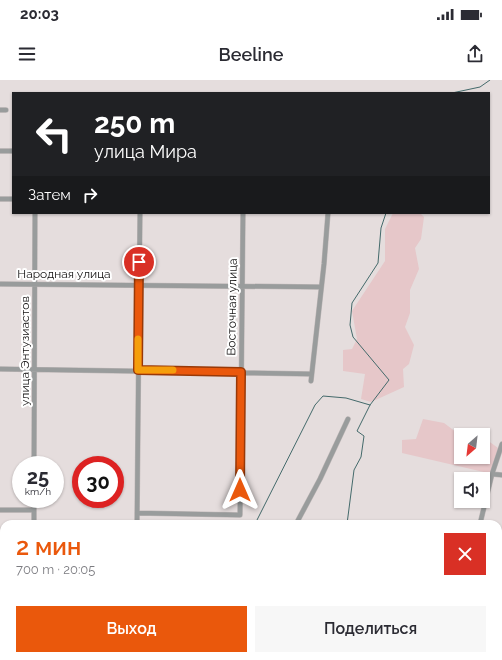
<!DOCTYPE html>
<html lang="ru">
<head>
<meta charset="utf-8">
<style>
	body { margin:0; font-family:Raleway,sans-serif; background:#f7f7f7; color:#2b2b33; height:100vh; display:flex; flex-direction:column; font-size:15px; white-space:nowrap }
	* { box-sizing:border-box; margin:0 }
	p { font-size:13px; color:#7c7c81 }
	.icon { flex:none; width:22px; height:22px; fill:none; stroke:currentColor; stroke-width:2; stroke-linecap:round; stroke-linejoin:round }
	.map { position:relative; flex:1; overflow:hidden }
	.panel { position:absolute; left:0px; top:440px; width:502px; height:140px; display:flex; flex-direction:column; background:#fff; border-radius:12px 12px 0 0; box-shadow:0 1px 3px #0004 }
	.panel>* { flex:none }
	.banner { position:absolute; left:12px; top:12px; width:478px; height:122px; border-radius:0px; box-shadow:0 1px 3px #0004; background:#202124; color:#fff; overflow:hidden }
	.needle { width:26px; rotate:208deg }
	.buttons { position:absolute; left:454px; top:348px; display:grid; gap:8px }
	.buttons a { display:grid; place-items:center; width:36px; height:36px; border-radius:0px; background:#fff; box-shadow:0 1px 3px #0004; font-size:20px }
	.speed { position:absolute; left:12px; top:376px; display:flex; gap:8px; font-size:20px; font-weight:700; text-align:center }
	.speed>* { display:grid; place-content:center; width:52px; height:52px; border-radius:50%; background:#fff; box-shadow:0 1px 3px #0004; line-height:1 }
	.speed small { font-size:10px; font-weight:400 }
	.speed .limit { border:6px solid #d22; background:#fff; color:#111 }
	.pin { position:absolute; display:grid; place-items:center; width:34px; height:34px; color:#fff; margin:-17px; border:2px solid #fff; border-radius:50%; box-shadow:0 1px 4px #0007 }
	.me { position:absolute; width:44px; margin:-22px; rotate:0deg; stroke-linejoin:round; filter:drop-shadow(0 0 3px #0008) }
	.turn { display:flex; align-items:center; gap:14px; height:84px; padding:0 16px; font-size:18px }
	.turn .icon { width:52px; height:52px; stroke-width:2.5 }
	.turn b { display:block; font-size:28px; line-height:34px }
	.then { display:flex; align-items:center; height:38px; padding:0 16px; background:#0003; gap:8px; font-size:15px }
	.round { display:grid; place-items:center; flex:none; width:42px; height:42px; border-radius:0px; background:#f7f7f7 }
	.overview { display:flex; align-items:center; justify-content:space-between; height:68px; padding:0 16px }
	h1 { font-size:24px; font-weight:600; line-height:30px; color:#ea580c }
	.button { display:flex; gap:8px; margin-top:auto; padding:8px 16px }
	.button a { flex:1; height:46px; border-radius:0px; background:#ea580c; color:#fff; font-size:16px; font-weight:600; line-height:46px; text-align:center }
	.button a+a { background:#f7f7f7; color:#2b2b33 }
	.status { display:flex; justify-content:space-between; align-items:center; height:28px; padding:0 20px; background:#fff; direction:ltr }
	.status svg { height:11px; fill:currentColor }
	header { display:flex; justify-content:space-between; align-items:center; height:52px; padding:0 16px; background:#fff; font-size:18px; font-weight:600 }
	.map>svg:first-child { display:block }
</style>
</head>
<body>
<div class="status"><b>20:03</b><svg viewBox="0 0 49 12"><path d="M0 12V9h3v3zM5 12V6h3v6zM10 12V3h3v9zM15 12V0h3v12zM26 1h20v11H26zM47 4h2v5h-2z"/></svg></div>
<header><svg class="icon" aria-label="menu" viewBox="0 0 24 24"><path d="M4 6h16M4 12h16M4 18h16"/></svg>Beeline<svg class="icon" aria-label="share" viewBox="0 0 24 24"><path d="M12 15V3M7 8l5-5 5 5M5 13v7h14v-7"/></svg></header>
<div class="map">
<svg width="502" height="580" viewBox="0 0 502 580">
	<rect width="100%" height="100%" fill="#e5dddd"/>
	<!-- green -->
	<path fill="#e6c7c9" d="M393 133H420L424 137 421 159 415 168 419 189 410 210V233L405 247 414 265 409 284 403 289 404 307 371 322 361 319 365 294 343 291V270L352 269 357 259 352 231 385 181V149Z
		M423 339 444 343 456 352 480 355H461V377H483V357L498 368 492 391 488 393 402 373V360L416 359Z"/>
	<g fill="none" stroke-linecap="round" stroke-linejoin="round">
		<!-- stream -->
		<path stroke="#446a6b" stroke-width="1" d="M452 13 480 7 490 0
			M255 444 315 325 323 316 346 318 370 325
			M347 444 354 390 361 377 364 356 357 351 370 325 389 300 353 257 350 245 352 223 378 183 381 148 386 133
			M308 580 309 576"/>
		<defs>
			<path id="minor" d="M0 30H6
				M0 71H13
				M0 119H13
				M0 204 321 207
				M0 289 311 294
				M311 301 324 184 328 133
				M34 385 35 133
				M492 394 502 395
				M0 430H34
				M137 433 240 435 243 133
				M34 444V419
				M137 444 140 133
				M296 444 320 399 348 339
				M480 444 492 394 502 364
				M498 454 502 455
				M498 495 502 496
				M498 566 502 569
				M137 576V580
				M285 576 291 580
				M31 580V576
				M163 580V576
				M227 580 229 576
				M355 580 357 576
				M427 580 430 576"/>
		</defs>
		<!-- minor casing -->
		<use href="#minor" stroke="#bfb8b8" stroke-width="5.5"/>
		<!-- minor -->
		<use href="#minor" stroke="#999c9c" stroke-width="4.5"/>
	</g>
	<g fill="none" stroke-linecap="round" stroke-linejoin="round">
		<defs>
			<path id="route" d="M139 182 138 290 241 292 240 410"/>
		</defs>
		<!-- route casing -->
		<use href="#route" stroke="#983908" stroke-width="10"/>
		<!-- route -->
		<use href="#route" stroke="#ea580c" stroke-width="7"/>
		<!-- slow -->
		<path stroke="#f59e0b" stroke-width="7" d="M138 259V290H173"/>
	</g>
	<g text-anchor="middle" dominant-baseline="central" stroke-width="4" stroke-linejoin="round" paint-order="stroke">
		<!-- street labels -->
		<g font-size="12" fill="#131111" stroke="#fff">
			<text x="64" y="194">Народная улица</text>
			<text transform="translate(232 227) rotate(-89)">Восточная улица</text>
			<text transform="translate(25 271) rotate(-90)">улица Энтузиастов</text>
		</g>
	</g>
</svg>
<div class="buttons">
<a><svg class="needle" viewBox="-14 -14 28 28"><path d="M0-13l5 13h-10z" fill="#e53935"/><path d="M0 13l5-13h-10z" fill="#7c7c81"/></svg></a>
<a><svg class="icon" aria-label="sound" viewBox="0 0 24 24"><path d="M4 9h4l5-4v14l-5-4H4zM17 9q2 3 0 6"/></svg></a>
</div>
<div class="speed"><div>25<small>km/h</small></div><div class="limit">30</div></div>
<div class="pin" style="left:139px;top:182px;background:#d93025"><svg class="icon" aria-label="arrive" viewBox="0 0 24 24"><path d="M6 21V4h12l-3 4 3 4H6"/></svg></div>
<svg class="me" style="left:240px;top:410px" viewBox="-20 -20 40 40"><path d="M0-17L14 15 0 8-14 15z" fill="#ea580c" stroke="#fff" stroke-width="4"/></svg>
<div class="banner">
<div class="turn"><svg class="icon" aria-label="left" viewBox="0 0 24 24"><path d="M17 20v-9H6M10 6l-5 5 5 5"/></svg><div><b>250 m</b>улица Мира</div></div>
<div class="then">Затем<svg class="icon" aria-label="right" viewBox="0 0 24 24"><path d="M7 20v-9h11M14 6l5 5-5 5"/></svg></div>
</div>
<section class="panel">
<div class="overview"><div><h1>2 мин</h1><p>700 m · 20:05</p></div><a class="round" style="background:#d93025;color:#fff"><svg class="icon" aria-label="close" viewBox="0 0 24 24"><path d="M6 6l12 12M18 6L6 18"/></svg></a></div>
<div class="button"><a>Выход</a><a>Поделиться</a></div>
</section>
</div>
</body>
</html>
